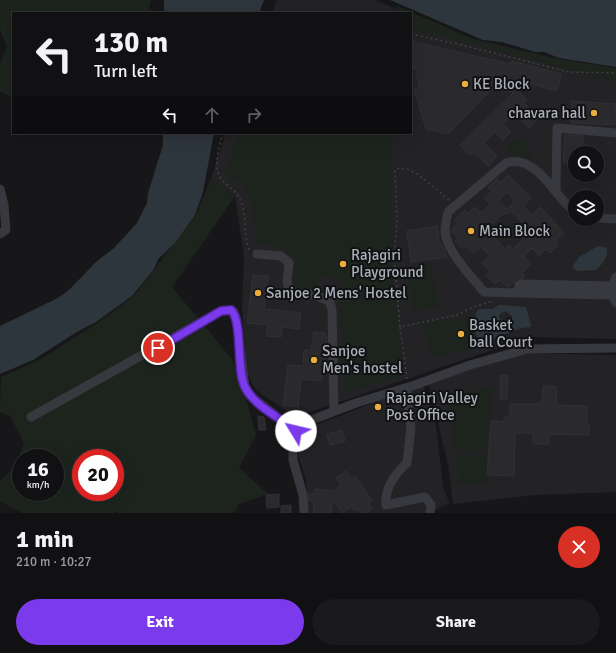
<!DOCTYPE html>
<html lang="en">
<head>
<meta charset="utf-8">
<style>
	body { margin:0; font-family:Signika,sans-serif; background:#1a1a1c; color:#f1f3f6; height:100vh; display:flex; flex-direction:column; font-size:15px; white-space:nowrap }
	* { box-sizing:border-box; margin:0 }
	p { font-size:13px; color:#9c9da0 }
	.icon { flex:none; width:22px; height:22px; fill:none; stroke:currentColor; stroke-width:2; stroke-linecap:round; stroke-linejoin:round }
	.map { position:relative; height:513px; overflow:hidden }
	.sheet { display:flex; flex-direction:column; background:#111113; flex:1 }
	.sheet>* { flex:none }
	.hud { position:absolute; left:12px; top:12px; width:400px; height:122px; border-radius:0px; box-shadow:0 4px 16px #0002,0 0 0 1px #303133; background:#111113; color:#f1f3f6; overflow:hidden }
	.controls { position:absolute; left:568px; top:146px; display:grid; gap:8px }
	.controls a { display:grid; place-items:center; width:36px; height:36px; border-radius:50%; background:#111113; box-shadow:0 4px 16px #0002,0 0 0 1px #303133; font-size:20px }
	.speed { position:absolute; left:12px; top:449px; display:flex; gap:8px; font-size:20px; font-weight:700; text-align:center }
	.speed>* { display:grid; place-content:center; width:52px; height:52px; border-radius:50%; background:#111113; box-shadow:0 4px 16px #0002,0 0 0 1px #303133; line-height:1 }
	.speed small { font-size:10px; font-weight:400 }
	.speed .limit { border:6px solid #d22; background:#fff; color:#111 }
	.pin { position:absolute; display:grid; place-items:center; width:34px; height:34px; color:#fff; margin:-17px; border:2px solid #fff; border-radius:50%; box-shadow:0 1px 4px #0007 }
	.me { position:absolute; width:44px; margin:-22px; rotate:306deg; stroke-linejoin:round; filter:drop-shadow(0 0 3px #0008) }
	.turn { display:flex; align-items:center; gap:14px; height:84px; padding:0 16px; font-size:18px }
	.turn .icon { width:52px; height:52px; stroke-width:2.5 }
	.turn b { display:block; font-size:28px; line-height:34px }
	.lanes { display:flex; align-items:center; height:38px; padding:0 16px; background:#0003; justify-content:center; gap:20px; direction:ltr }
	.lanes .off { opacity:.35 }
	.round { display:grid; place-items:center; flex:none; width:42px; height:42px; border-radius:21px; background:#1a1a1c }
	.overview { display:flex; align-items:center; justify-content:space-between; height:68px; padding:0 16px }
	h1 { font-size:24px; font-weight:800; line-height:30px }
	.cta { display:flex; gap:8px; margin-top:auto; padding:8px 16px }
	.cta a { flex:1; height:46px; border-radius:24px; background:#7c3aed; color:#fff; font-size:16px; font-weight:800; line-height:46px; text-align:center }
	.cta a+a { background:#1a1a1c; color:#f1f3f6 }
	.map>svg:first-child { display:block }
</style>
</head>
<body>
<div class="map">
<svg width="616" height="513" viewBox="0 0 616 513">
	<rect width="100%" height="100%" fill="#171719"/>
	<!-- built -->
	<path fill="#232326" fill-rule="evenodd" d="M277 0H376L405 13H272Z
		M411 16 479 46 616 76V339L531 337 295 417 256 390 246 370 242 307 244 257 235 196 211 178 226 133H411ZM575 153H597V175H575ZM575 197H597V219H575Z
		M510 353 616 355V492L535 495 453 504 448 465 428 380Z
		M423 384 435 420 444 491 450 503 428 513H308L306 480 298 455 300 431Z"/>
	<!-- green -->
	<path fill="#1d241e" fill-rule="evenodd" d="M0 0H151L148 13H13V99L0 91V63L7 47 0 29Z
		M395 5 473 39 559 59 616 68V82L413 30 411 27V13H401Z
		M238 133H395L393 141 391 201 395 248H390V251L404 374 344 394 339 306 343 297 344 287C334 277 330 275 317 279V292L295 287 294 254 287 255 286 249 259 244 249 193 242 184 225 175Z
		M517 139 523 140 536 169 515 158 507 150 508 143Z
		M211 178 235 196 172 287 232 359 245 395 256 435 239 468 268 494 239 504 234 513H118L116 511 114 513H22L0 501V482L16 464 24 443 10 416 0 412 1 377 41 359 96 324 133 297 196 215ZM21 458H55V492H21ZM81 458H115V492H81Z
		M431 263 438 307 414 311 406 267Z
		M468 316 475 347 454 352 448 320Z
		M447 319 454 352 431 357 424 324Z
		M492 387 487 451 453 450 448 398Z
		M487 455 488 484H459L456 456Z"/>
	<!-- water -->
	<path fill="#2e363d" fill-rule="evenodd" d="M164 0H264L259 13H164Z
		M390 0H616V67L559 58 544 52H535L502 42 483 40Z
		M163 133H214L203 192 195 215 175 243 158 259 154 269 132 296 96 322 75 333 33 360 0 374V326L58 298 70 289 96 262 114 248 137 223 147 203 148 193 163 145Z
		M598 246 607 248C608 258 603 263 596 270L578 271 573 268V266L579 257Z
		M499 305 526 307 531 325 530 327 521 328 484 342 479 341 475 332 476 313 479 309H492ZM506 311 512 316V322L510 325 504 326 499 317 500 314Z"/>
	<!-- building -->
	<path fill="#2a2a2d" stroke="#313135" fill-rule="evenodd" d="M411 41 510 64 512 61 561 74 557 91 505 77 527 100 524 103 539 118 529 128 514 114 503 124 511 132 503 140 495 132 484 143 497 156 488 166 474 152 470 155 460 145 514 92 492 89 448 134 426 129 414 89 419 88 416 69 411 68Z
		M572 101 616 104V125L571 123Z
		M565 135 583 136 582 153H575V163L563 162Z
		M508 175 531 198 523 206 532 215 540 207 564 232 555 241 558 245 550 253 546 249 539 256 532 248 524 256 531 264 522 273 525 276 523 278 516 280 508 287 499 280 495 284 486 275 490 271 482 263 490 256 481 247 474 254 466 246 463 249 455 241 458 238 451 231 458 223 455 220 465 210 468 213 475 207 481 213 491 204 484 198 492 191 488 187 497 179 500 183ZM507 192 515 201 507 209 498 201ZM512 212 527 228 524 231 527 235 513 249 509 245 505 249 490 233 493 229 490 226 503 214Z
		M437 226 440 245 442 244 447 257 411 262 407 231Z
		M253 275 268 276 264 309 301 313 299 329 282 327 281 337 266 336 268 325 247 323Z
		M314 332 326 333 327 346 321 381 301 379 298 407 283 405 288 365 303 366 304 350H311Z
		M500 375H508L507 399H500Z
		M543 386 557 387 556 405 587 406V424H589V435L549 434V444H533V433H515L514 476 487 475 491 421 504 422V417H510V404H538L542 400Z
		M258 416 264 417 266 430H259Z
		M342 430 345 441 330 445 327 434Z
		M346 471 351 478 355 476 366 492 372 500 368 502 372 509 366 513H361L358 509 355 511 352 506 342 513 333 500 331 513H313L314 501 309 500V493L315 494V489L334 491 341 485 336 478Z
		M279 494V507L267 508 266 495Z
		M291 505V513H281V506Z"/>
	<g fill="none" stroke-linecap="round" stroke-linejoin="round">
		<!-- path -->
		<path stroke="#3e4045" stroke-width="1.5" stroke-dasharray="2 3" stroke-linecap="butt" d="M411 34 466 46 569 72 616 73
			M223 133C219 145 212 170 222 180 233 192 239 190 243 209 246 223 244 238 250 251
			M400 327 394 254 397 222 395 170C408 160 438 192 449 200
			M407 379 400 327 457 315 471 308 492 301"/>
		<!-- minor -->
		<path stroke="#38393e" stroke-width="9" d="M0 189 4 205 6 230 0 234
			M556 191 557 128 616 133
			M597 218 616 219
			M257 254 281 256 289 263 287 280 289 290 296 293 315 295 330 302 332 310 334 411
			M616 277C611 287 611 293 616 303
			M612 286 521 284 519 285 518 293 612 295
			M518 293 484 292C472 277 446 251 445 231 445 225 447 218 448 212L506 163C537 153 555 198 575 212
			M406 388 411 427 407 463C395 473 384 490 386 505L425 497 431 505 430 513
			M31 417 221 311 231 310 234 312 236 318 245 387 253 398 296 431
			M304 513 303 495 293 460V435L301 424 356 403 415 385 470 365 527 349 616 348"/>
	</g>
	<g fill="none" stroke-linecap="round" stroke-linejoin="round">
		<defs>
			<path id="route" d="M158 348 221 311 231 310C243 321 236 370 245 387 255 407 280 417 296 431"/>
		</defs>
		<!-- route casing -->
		<use href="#route" stroke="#51269a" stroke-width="10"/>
		<!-- route -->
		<use href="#route" stroke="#7c3aed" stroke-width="7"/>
	</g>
	<!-- markers -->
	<g fill="#eaad3e" stroke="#121214" stroke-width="1.5">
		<circle cx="465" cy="84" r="4"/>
		<circle cx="594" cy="113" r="4"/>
		<circle cx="471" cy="231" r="4"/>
		<circle cx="343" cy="264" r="4"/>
		<circle cx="258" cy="293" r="4"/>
		<circle cx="461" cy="334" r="4"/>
		<circle cx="314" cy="360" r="4"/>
		<circle cx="378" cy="407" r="4"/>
	</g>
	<g text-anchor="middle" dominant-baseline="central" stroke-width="4" stroke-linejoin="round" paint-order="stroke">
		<!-- poi labels -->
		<g font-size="15" fill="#aaafb8" stroke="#121214" text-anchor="start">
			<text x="473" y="84">KE Block</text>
			<text x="586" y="113" text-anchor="end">chavara hall</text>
			<text x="479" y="231">Main Block</text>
			<text x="351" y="255">Rajagiri<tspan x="351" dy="17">Playground</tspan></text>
			<text x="266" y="293">Sanjoe 2 Mens' Hostel</text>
			<text x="469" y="325">Basket<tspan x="469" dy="17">ball Court</tspan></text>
			<text x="322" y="351">Sanjoe<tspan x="322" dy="17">Men's hostel</tspan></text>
			<text x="386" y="398">Rajagiri Valley<tspan x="386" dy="17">Post Office</tspan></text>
		</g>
	</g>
</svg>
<div class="controls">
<a><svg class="icon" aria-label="search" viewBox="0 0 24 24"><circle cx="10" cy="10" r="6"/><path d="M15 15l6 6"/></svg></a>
<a><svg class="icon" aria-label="layers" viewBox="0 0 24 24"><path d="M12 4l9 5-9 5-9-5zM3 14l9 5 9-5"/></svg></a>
</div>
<div class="speed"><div>16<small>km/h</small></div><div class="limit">20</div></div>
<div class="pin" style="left:158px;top:348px;background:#d93025"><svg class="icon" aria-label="arrive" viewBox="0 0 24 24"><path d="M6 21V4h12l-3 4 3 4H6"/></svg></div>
<svg class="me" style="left:296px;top:431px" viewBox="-20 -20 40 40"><circle r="19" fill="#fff"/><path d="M0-13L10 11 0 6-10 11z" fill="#7c3aed"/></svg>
<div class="hud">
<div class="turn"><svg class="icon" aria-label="left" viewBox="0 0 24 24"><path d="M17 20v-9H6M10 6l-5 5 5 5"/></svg><div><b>130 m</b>Turn left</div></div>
<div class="lanes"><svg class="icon" aria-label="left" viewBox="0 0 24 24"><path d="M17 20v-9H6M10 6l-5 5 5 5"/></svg><svg class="icon off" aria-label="ahead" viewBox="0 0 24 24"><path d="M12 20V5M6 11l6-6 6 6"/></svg><svg class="icon off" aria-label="right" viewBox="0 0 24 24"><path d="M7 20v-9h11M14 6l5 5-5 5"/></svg></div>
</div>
</div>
<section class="sheet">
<div class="overview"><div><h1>1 min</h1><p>210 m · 10:27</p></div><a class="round" style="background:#d93025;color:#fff"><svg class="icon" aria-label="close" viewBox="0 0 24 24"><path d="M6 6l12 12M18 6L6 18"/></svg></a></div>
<div class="cta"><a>Exit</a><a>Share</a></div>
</section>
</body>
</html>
